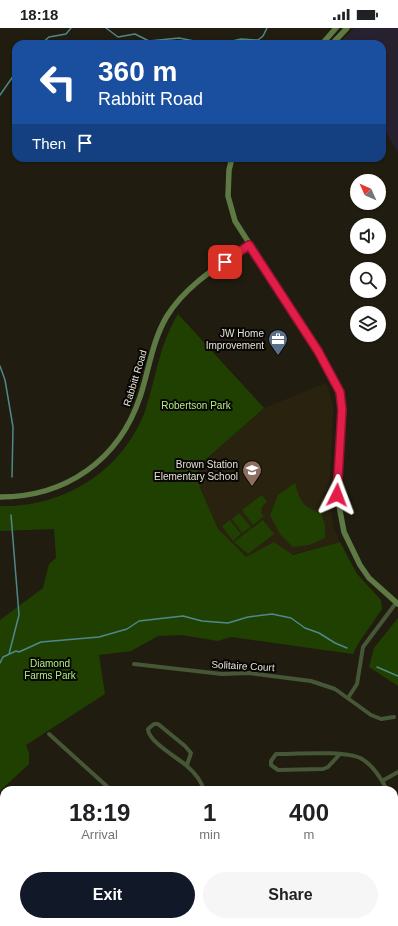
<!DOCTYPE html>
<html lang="en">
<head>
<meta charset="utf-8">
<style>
	body { margin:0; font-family:Helvetica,sans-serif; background:#f6f6f6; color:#202124; height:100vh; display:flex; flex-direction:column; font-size:15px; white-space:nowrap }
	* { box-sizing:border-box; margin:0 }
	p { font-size:13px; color:#757577 }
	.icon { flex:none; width:22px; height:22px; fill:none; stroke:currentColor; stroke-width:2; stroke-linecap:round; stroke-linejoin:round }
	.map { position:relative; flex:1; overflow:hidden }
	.drawer { position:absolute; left:0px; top:758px; width:398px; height:140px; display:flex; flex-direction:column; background:#fff; border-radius:12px 12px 0 0; box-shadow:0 1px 3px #0004 }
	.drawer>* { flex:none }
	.hud { position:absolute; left:12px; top:12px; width:374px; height:122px; border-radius:12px; box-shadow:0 1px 3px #0004; background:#1a4fa0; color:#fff; overflow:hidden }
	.needle { width:26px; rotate:315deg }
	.tools { position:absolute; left:350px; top:146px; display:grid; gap:8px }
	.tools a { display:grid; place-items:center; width:36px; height:36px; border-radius:50%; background:#fff; box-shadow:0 1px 3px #0004; font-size:20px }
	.pin { position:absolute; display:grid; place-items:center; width:34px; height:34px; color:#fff; margin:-17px; border-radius:8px; box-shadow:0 2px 6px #0006 }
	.me { position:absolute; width:44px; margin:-22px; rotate:3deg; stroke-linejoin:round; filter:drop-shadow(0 0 3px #0008) }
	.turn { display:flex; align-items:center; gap:14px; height:84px; padding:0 20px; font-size:18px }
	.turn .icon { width:52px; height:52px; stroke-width:2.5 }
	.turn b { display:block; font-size:28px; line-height:34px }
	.then { display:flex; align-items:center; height:38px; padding:0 20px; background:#0003; gap:8px; font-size:15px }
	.eta { display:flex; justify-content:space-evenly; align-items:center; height:68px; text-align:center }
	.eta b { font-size:24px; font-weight:700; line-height:28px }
	.button { display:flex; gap:8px; margin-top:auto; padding:8px 20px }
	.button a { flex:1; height:46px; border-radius:24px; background:#111827; color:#fff; font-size:16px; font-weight:700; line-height:46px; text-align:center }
	.button a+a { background:#f6f6f6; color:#202124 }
	.status { display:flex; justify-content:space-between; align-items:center; height:28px; padding:0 20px; background:#fff; direction:ltr }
	.status svg { height:11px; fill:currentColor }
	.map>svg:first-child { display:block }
</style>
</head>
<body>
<div class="status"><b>18:18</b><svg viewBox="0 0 49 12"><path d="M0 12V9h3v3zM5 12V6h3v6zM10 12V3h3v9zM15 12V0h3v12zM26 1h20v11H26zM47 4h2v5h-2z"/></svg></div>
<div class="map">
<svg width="398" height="898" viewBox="0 0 398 898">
	<rect width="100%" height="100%" fill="#201c0f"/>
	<!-- commercial -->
	<path fill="#26202f" d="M354 0H398V124L382 98V16H338Z"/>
	<!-- built -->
	<path fill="#28220f" d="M326 355 333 376V388L329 473 334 500 340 514 134 568 109 516 264 380Z"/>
	<!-- green -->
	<path fill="#204002" d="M178 286 264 380 197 439 200 460 218 501 246 529 274 514 293 527 340 514 357 546 381 572 382 581 358 616 353 626 231 609 218 613 181 607 158 608 131 623 99 627 105 666 26 717 29 725V736L0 763V592L43 560 49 536 56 530 54 501 0 503V478C63 480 123 443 145 383 157 347 158 320 178 286Z
		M295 455C300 473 302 479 321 485L325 497V510L309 517 293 519 280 506 270 487 278 467Z
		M262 467 267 474 262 478 261 485 264 488 253 497 242 482Z
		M239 485 251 499 242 505 232 491Z
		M230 492 241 506 233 513 222 498Z
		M263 492 274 506 248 526 234 514Z
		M398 590V658L369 639 374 620Z
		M0 807 4 812V894H32L31 898H0Z"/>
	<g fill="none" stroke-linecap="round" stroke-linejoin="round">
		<!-- stream -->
		<path stroke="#4e888c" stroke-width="1.5" d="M106 0 118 9 135 6 149 13 179 10 199 14 224 15 241 11 258 12 263 8 267 0
			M41 16 49 9 66 6 71 0
			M0 67 16 44
			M0 338 5 352 13 399 12 449
			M9 626 19 587 11 487
			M0 635 3 629 16 623 19 624 41 614 99 609 127 601 139 593 183 588 202 593 228 595 248 589 272 586 291 590 305 600 319 605 335 615 347 620
			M377 639 398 648"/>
		<!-- street -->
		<path stroke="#465737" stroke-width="4" d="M134 636 222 646 249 645 311 653 335 661 371 687 381 691 394 689
			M348 670 357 656 363 619 396 575
			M49 706 111 762
			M340 726 328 739 323 741 278 742 271 737V733L276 726C296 726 346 722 362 731 374 738 381 750 387 762
			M187 737 191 725 185 718 158 696H154L148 701C148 714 180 731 188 739 195 745 201 753 204 762
			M382 753 398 744
			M394 775 398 782
			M394 863 398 859
			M59 894 60 898
			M209 894 213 896 218 894
			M75 898 77 894
			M147 898V894"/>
		<!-- secondary -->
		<path stroke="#5d7944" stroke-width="5.5" d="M322 16 336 0
			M332 16 347 0
			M232 130 229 142 228 168 235 193 318 323 340 366 342 382 337 467 344 504 360 537 369 550 398 576
			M0 469C66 469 119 432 140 369 149 342 152 313 167 288 187 256 219 238 249 217"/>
	</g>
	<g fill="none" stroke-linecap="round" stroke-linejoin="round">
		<defs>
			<path id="route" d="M225 234 249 217 318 323 340 364 342 382 337 467"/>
		</defs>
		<!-- route casing -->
		<use href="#route" stroke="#92132f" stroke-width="10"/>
		<!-- route -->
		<use href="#route" stroke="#e11d48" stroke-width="7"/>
	</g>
	<!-- icons -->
	<defs>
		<symbol id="office-pin" viewBox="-11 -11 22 30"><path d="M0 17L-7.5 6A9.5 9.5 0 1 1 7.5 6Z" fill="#5c6f8a" stroke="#080703"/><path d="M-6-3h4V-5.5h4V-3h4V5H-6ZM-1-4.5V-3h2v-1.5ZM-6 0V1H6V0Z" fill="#fff"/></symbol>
		<symbol id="school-pin" viewBox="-11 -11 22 30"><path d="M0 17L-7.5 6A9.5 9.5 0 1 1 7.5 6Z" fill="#8d6e63" stroke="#080703"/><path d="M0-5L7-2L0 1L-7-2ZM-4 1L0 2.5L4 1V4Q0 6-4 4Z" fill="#fff"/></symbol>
	</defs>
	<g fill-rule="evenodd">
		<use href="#office-pin" x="267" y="300" width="22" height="30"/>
		<use href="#school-pin" x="241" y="431" width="22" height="30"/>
	</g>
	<g text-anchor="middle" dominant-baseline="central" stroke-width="4" stroke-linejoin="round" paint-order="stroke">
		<!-- poi labels -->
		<g font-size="10" fill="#e5e2d9" stroke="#080703" text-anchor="end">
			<text x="264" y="305">JW Home<tspan x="264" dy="12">Improvement</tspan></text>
			<text x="238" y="436">Brown Station<tspan x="238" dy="12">Elementary School</tspan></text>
		</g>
		<!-- street labels -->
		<g font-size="10" fill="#e5e2d9" stroke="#080703">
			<text transform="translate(135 350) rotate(-73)">Rabbitt Road</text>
			<text transform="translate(243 638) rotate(3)">Solitaire Court</text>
		</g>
		<!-- park labels -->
		<g font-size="10" fill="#adee83" stroke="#080703">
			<text x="196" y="377">Robertson Park</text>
			<text x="50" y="635">Diamond<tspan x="50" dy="12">Farms Park</tspan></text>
		</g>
	</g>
</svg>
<div class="tools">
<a><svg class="needle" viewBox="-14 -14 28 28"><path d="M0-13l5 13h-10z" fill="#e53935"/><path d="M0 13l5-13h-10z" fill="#757577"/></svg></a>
<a><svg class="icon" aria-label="sound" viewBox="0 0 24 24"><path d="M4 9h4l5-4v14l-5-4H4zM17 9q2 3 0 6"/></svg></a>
<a><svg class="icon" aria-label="search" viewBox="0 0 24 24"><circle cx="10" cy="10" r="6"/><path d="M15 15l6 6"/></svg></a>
<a><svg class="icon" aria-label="layers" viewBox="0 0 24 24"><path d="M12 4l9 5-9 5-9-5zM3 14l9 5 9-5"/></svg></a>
</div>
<div class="pin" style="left:225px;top:234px;background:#d93025"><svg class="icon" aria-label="arrive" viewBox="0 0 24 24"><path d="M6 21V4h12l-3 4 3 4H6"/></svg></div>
<svg class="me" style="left:337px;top:467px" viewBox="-20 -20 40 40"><path d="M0-17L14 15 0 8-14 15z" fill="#e11d48" stroke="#fff" stroke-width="4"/></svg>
<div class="hud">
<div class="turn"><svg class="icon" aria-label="left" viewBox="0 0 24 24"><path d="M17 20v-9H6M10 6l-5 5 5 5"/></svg><div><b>360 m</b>Rabbitt Road</div></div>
<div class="then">Then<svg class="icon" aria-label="arrive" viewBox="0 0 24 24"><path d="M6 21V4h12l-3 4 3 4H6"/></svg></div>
</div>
<section class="drawer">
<div class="eta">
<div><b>18:19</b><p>Arrival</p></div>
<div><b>1</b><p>min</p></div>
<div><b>400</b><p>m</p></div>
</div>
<div class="button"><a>Exit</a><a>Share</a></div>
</section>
</div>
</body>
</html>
